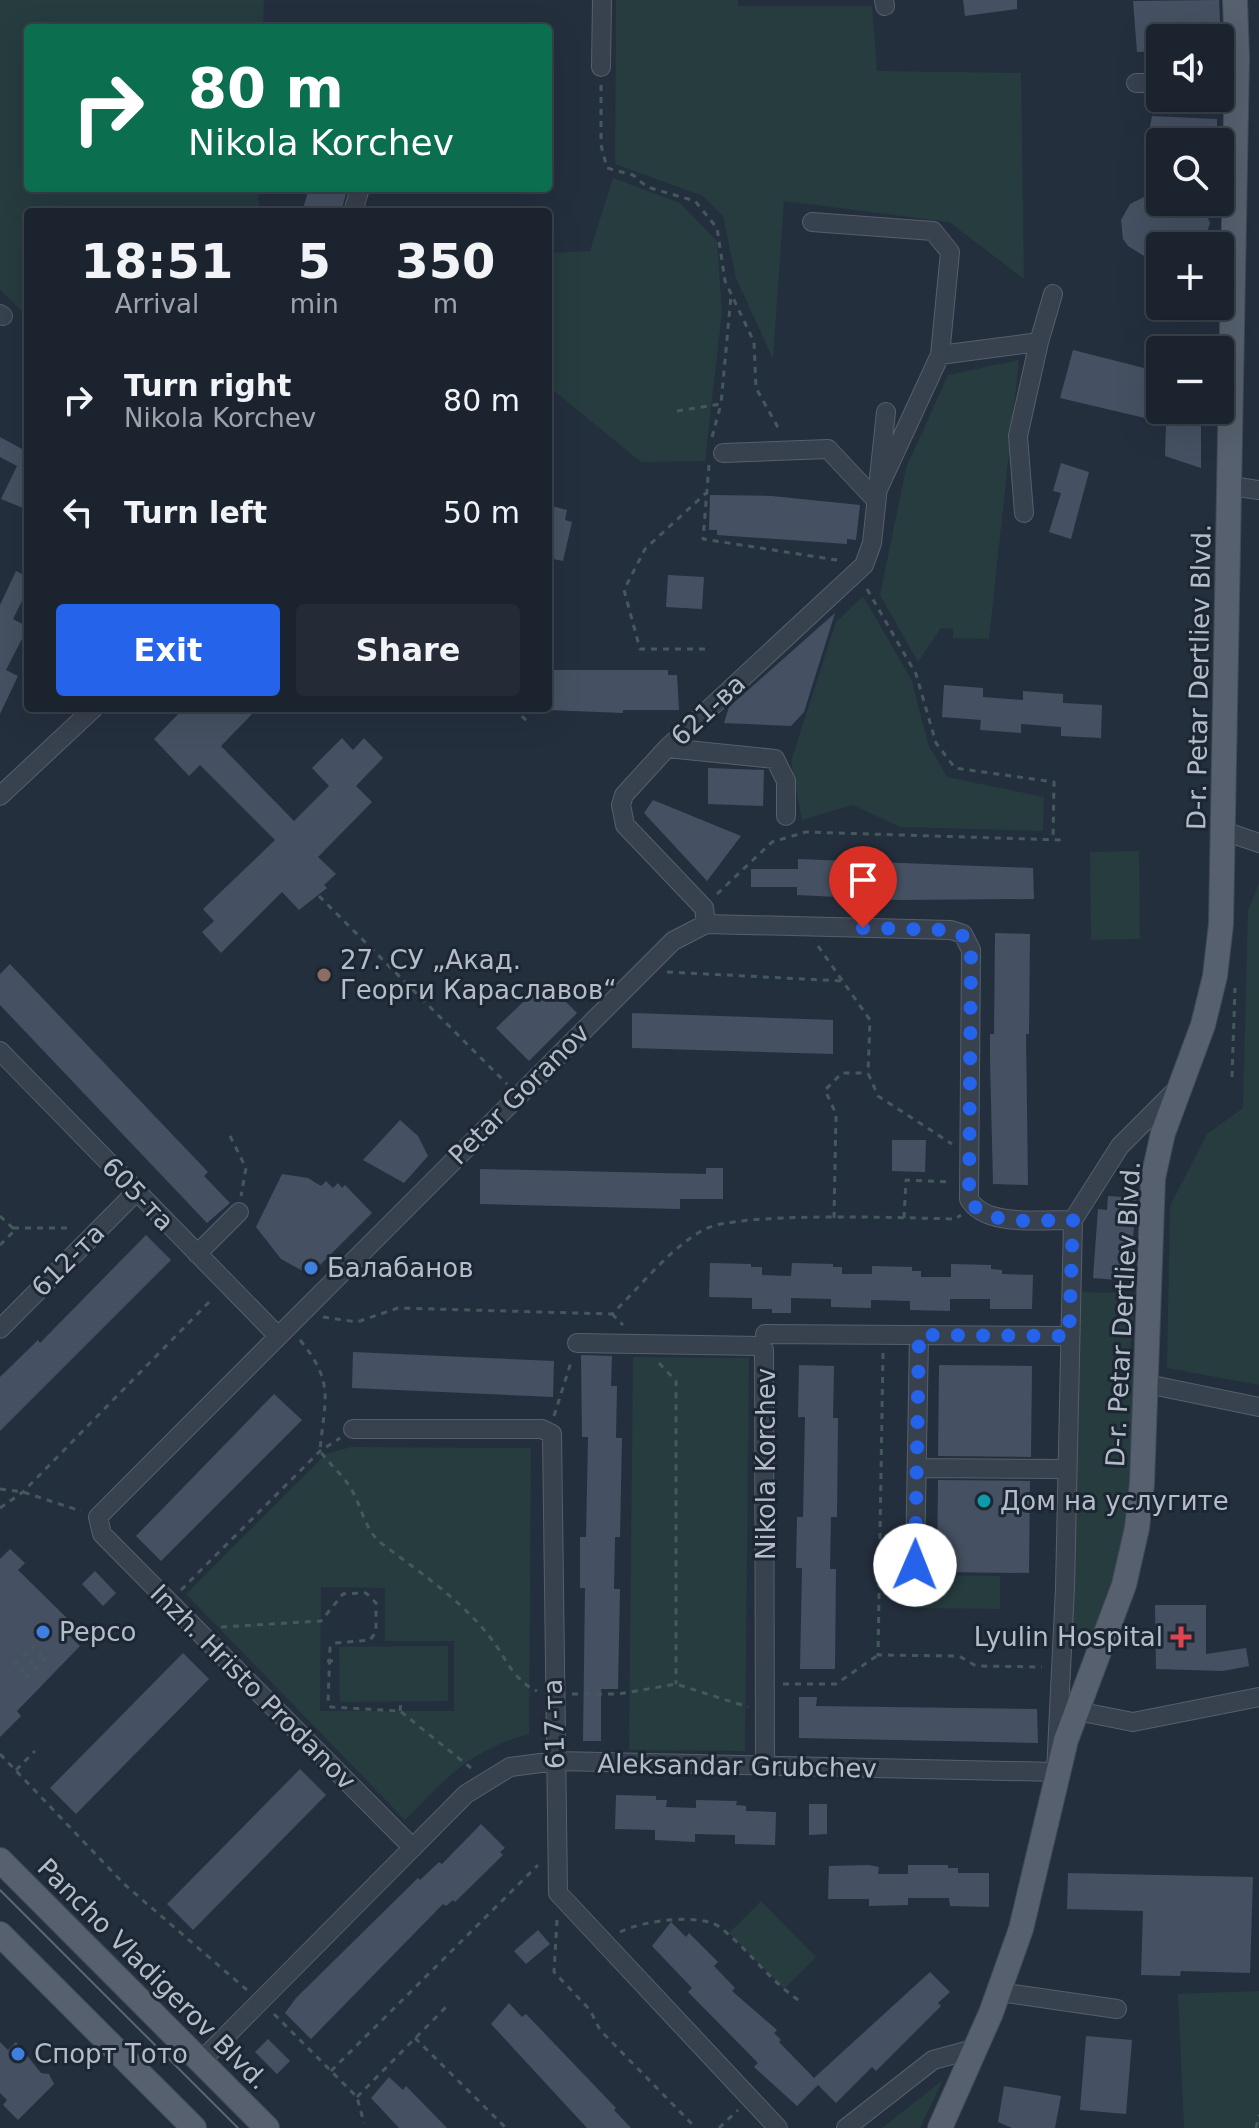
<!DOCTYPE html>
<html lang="en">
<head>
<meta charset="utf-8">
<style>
	body { margin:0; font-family:"DejaVu Sans",sans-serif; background:#242b36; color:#f1f3f6; height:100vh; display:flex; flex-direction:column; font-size:30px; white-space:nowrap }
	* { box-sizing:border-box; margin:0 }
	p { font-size:26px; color:#a0a4aa }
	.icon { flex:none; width:44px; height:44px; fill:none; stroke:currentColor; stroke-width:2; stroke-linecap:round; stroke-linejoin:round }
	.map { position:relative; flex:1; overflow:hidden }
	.drawer { position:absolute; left:24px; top:208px; width:528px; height:504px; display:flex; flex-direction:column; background:#1b232e; border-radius:8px; box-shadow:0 8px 32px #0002,0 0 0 2px #39404a }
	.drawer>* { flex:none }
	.hud { position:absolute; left:24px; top:24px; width:528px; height:168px; border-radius:8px; box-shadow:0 8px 32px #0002,0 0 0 2px #39404a; background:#0b6e4f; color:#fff; overflow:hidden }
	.tools { position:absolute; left:1146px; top:24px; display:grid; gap:16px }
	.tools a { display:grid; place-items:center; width:88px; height:88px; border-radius:8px; background:#1b232e; box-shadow:0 8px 32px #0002,0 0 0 2px #39404a; font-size:40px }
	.pin { position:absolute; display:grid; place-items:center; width:68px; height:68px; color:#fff; margin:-82px -34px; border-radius:50% 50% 50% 0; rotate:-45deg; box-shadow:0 0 8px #0007 }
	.pin .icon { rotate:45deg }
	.me { position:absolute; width:88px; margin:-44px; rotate:1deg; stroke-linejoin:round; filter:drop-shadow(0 0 6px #0008) }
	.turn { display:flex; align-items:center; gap:28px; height:168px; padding:0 32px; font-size:36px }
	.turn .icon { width:104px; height:104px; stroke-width:2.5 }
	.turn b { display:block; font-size:56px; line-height:68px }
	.eta { display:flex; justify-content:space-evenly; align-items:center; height:136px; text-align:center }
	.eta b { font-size:48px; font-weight:800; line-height:56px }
	.primary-button { display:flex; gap:16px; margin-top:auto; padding:16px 32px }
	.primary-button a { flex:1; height:92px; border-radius:8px; background:#2563eb; color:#fff; font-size:32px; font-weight:800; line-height:92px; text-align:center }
	.primary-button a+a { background:#242b36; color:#f1f3f6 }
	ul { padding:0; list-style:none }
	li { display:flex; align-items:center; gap:24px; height:112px; padding:0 32px }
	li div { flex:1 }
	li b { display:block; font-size:30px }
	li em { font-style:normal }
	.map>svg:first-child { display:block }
</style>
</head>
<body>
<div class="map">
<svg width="1259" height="2128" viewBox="0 0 1259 2128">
	<rect width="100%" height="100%" fill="#242f3e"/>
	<!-- green -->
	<path fill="#263c3f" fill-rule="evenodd" d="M0 0H264L263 28H28V188H258L259 212H28V317L0 290Z
		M616 0H738V6H872L877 71 1021 73 1024 279 949 222 784 201 773 359 736 278 723 216 703 196 615 164Z
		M613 178 680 203 717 241 722 312 705 461 641 462 548 386V253L590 251Z
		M1019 360 989 639 953 638V629L941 628 918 662 880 595 906 468 948 375Z
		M863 596 912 681 928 744 947 777 1044 797 1043 831 900 827 853 805 802 820 791 761 836 622Z
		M1139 851 1140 939 1091 940 1090 852Z
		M1259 883V1385L1167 1368 1170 1206 1207 1134 1243 1108 1248 910Z
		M1079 1292 1136 1293 1130 1352 1137 1385 1130 1527 1095 1640 1072 1633Z
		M633 1357 749 1358 745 1751 629 1750Z
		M351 1447 531 1448 529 1734C468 1751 448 1777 405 1820L186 1594 326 1454ZM321 1587 385 1588V1641H454V1711H320Z
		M915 1575 1000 1576V1609L914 1608Z
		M448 1646V1701L340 1702 339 1647Z
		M761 1901 816 1957 784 1989 729 1933Z
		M1259 1991V2128H1184L1178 1994Z
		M943 2080 920 2128H882Z"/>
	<!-- building -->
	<path fill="#455162" d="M963 0H1017V9L965 16Z
		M1219 0 1221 38H1160V51L1137 52 1133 1Z
		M1152 116 1217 119V142H1147Z
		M309 188 346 194 341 212H302Z
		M1146 196H1160V202H1197L1203 206 1210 223 1203 246H1160V256H1144L1128 246 1123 239 1121 220 1130 204Z
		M1073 350 1160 372V410H1201V468L1165 456 1166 423 1060 398Z
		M0 437 24 450 28 441V510L1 499 17 466 0 457Z
		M1061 463 1089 472 1071 539 1049 532 1061 493 1053 491Z
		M710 495 772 496 860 505 856 540 847 539V544L717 535V530H709Z
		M548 505 567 510 565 520 572 522 563 561 548 558Z
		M16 571 28 577V589L13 619 28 627 6 670 18 676 0 714V605Z
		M668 575 704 577 702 609 666 607Z
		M835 613 804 712 791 726 724 723 729 707Z
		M548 670H668V675H677L679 710H623V713L548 710Z
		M944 685 983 688V697L1023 700V691L1063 694V703L1102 705 1101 738 1061 736V727L1021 724V733L980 730 981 720 942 717Z
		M184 708H258L221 746 294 821 329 786 312 768 342 738 353 750 364 738 383 758 356 786 372 802 318 857 336 874 324 885 327 888 299 910 282 892 221 953 202 932 214 921 203 909 275 840 200 765 189 776 154 739Z
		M708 768 764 770 763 806 708 804Z
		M653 800 741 836 707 881 644 813Z
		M798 859 1033 868 1034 899 898 900 797 895V887H751V869H798Z
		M995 933 1030 934 1029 1034H1026L1028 1185 993 1184 990 1059V1034H994Z
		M10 964 208 1172 204 1176 230 1203 207 1223 0 1005V974Z
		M545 981 577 1013 529 1061 496 1028Z
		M632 1013 833 1020V1054L632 1048Z
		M400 1120 418 1136 428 1156 404 1183 363 1160Z
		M892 1140H926L925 1172 892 1171Z
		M706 1168H723V1199H680V1209L480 1204V1169L706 1174Z
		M282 1174 308 1178 321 1186 326 1181 333 1188 338 1183 342 1188 345 1185 372 1213 310 1275 281 1259 256 1227Z
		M1108 1196 1136 1198 1130 1281 1093 1278 1098 1209 1107 1210Z
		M146 1235 171 1260 0 1431V1377L38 1340 40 1343Z
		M710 1263 751 1264V1267H762V1275L791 1276 792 1263 833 1264V1267H842V1274H872V1266L912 1267V1271H921V1277H951V1264L991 1265V1269L1002 1270V1274L1033 1275 1032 1309H990V1299H950V1311L910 1310V1301L871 1300V1308L831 1307V1299L791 1298V1313H772V1309H752V1298L709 1297Z
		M353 1352 554 1361 553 1397 352 1388Z
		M581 1355 612 1356 611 1386H617L616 1438H622L620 1537H615L614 1589H620L618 1689H601V1741H583L585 1588H580V1537H586L588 1437H582Z
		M799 1365 834 1366 833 1418H838L837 1517H831L830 1569H836L835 1669H800L802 1568H796L797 1517H803L805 1417H798Z
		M939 1365 1032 1366 1031 1457 938 1456Z
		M274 1394 302 1420 161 1561 136 1536Z
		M938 1480 1030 1481 1029 1573 937 1572Z
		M10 1549 25 1563 18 1570 77 1628 70 1636 80 1646 17 1711 21 1716 0 1737V1559Z
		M95 1571 116 1593 103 1606 82 1584Z
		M1155 1605H1206V1654L1246 1648 1249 1666 1223 1671 1156 1669Z
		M183 1653 209 1679 76 1814 50 1788Z
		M799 1697H817L816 1706 1037 1709 1038 1743 799 1738Z
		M300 1769 326 1795 193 1930 167 1904Z
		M616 1795 656 1796V1800H667L666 1807 696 1808V1800L737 1801 736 1805 746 1806V1811L776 1812 775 1845 735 1844V1835L695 1834V1842L655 1840V1830L615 1829Z
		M809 1804H827V1834L809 1835Z
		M481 1824 505 1848 500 1852 503 1855 455 1902 453 1900 446 1906 443 1904 311 2039 285 2013 296 1998 418 1878 420 1880 439 1862 442 1864Z
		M869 1865 879 1867 878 1874H908V1865H948V1868H958V1873H989V1907L950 1906 949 1898H908V1905L869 1906V1899H828L829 1866Z
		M1068 1873 1253 1877 1250 1973 1181 1971 1180 1976 1141 1975 1143 1911 1067 1909Z
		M671 1922 686 1937 689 1933 718 1962 714 1966 735 1988 732 1991 777 2030 774 2033 781 2040 779 2042 814 2078 930 1972 950 1992 938 2003 941 2006 876 2071 872 2067 836 2103 818 2085 797 2106 754 2067 758 2063 688 1992 692 1988 652 1946Z
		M538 1930 550 1944 526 1964 514 1951Z
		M509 2003 522 2017 526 2014 616 2108 614 2110 631 2128H587L491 2024Z
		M1086 2036 1132 2040 1126 2114 1080 2110Z
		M268 2039 290 2061 277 2074 255 2052Z
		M0 2042 8 2050 16 2042 41 2073 49 2074 54 2084 18 2120 3 2105 7 2100 0 2093Z
		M389 2077 403 2090 406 2086 447 2128H399L371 2098Z
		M1004 2086 1061 2096 1055 2128H1012L998 2122Z"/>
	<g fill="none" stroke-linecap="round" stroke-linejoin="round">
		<defs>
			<path id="minor" d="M884 0 885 6
				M601 67 602 0
				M1136 83H1160
				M353 212 360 188
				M812 222 933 231 950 252 940 355 1039 342 1053 294
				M0 314 3 316
				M723 453 828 449 874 498 940 355
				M1231 486 1259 490
				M1024 513 1018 436 1039 342
				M667 748 775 759 786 781V816
				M0 796 94 708
				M1224 831 1259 843
				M706 924 704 908 625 825 621 805 624 795 667 748 864 565 872 543 886 412
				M0 1051 277 1335
				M197 1254 239 1212
				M0 1329 136 1192
				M765 1334 1069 1336
				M577 1343 759 1346 764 1350 765 1768
				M1147 1384 1259 1407
				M353 1429H542L552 1434 558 1893 778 2128
				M917 1468 1066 1469
				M915 1565 919 1335
				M1077 1711 1133 1722 1259 1697
				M413 1848 102 1534 98 1517 673 941 706 924 951 930 963 934 971 950 969 1199C985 1228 1044 1219 1073 1220
				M999 1992 1117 2009
				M201 2061 466 1794 510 1767 556 1761 1056 1772 1065 1588 1073 1220 1120 1146 1175 1091
				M846 2128 933 2060 977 2048"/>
			<path id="major" d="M0 1860 267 2128
				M0 1934 194 2128
				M940 2128 991 2013 1021 1929 1066 1740 1124 1585 1137 1528 1142 1483 1153 1178 1163 1133 1203 1025 1215 976 1221 924 1237 58 1235 0"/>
		</defs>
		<!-- minor casing -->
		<use href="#minor" stroke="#565f6c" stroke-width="20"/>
		<!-- major casing -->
		<use href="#major" stroke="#414a57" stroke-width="26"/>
		<!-- path -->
		<path stroke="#44595c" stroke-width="3" stroke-dasharray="6 6" stroke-linecap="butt" d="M601 85V145L607 168 633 175 647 187 695 201 717 228 725 281 754 342 756 388 780 431
			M677 411 721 404 731 296
			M712 437 721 404
			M709 465 703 539 843 561
			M867 589 916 674 936 743 955 768 1054 782 1053 840
			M705 649H640L624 590 645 549 706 493
			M513 708 527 721
			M717 894 772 842 806 832 1062 840
			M319 896 507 1084
			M818 946 870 1020 868 1073 878 1096 952 1144
			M667 972 843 981
			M1232 1077 1235 988
			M230 1136 246 1168 241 1196
			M0 1216 15 1230 0 1245
			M834 1218 836 1114 825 1090 842 1073H868
			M904 1218 906 1180 952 1182
			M13 1228H72
			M612 1314 623 1325
			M323 1317 357 1322 398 1308 612 1314C641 1286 668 1250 703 1230 736 1211 908 1218 955 1219L961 1215
			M300 1340C336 1384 324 1400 320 1451 329 1463 340 1473 348 1484 361 1502 364 1530 381 1543 418 1571 460 1599 489 1636 505 1655 512 1680 537 1691
			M883 1353 878 1655 959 1656 976 1666 1042 1667
			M659 1363 676 1381V1684
			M554 1416 572 1359
			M0 1489 23 1492 81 1511
			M0 1508 23 1492 213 1298
			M181 1590 320 1451 340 1438
			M221 1627 321 1621 343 1594 366 1593 376 1603V1632L370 1640 335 1643 330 1648 328 1704 331 1707 400 1711 471 1768
			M327 1661H339
			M14 1665 38 1642
			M20 1672 44 1651
			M25 1678 50 1653
			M783 1684H836L878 1655
			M572 1694H619L676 1684 748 1707
			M400 1711 401 1701
			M0 1754 124 1884 247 1990
			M16 1770 35 1751
			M557 1920 554 1972 590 2010 600 2030 696 2128
			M620 1932C642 1921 701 1912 721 1928 751 1952 771 1983 803 2003
			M274 2014 357 2097 364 2123
			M415 2038 506 2128
			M331 2071 538 1865
			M357 2097 446 2007
			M719 2128 738 2110
			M1256 2128 1259 2115"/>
		<!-- minor -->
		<use href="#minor" stroke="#38414e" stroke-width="18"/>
		<!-- major -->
		<use href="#major" stroke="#56606e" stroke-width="24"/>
		<!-- tram -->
		<path stroke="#5a6575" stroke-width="2" d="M0 1890 238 2128"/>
	</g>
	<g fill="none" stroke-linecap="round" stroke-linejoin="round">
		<!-- route -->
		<path stroke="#2563eb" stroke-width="14" stroke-dasharray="0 25.2" d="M863 928 951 930 967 938 971 950 969 1199C985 1229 1044 1219 1073 1220L1069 1336 919 1335 915 1565"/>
	</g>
	<!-- markers -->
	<circle fill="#8d6e63" stroke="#1d2633" stroke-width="3" cx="324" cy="975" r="8"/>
	<g fill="#3f7fe0" stroke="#1d2633" stroke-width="3">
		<circle cx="311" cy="1268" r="8"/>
		<circle cx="43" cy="1632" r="8"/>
		<circle cx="18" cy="2054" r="8"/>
	</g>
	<circle fill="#0f9aa8" stroke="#1d2633" stroke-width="3" cx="984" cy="1501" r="8"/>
	<path fill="#e0444e" stroke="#1d2633" stroke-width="3" d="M1177 1625h8v8h8v8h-8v8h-8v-8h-8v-8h8z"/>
	<g text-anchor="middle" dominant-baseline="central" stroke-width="6" stroke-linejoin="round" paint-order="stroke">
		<!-- street labels -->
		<g font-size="26" fill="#b4bcc9" stroke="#1d2633">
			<text transform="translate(1199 677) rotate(-89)">D-r. Petar Dertliev Blvd.</text>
			<text transform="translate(708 710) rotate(-43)">621-ва</text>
			<text transform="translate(519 1094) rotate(-45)">Petar Goranov</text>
			<text transform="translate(138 1194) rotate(46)">605-та</text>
			<text transform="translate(68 1260) rotate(-45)">612-та</text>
			<text transform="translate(1123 1314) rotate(-87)">D-r. Petar Dertliev Blvd.</text>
			<text transform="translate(766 1464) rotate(-90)">Nikola Korchev</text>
			<text transform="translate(253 1687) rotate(45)">Inzh. Hristo Prodanov</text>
			<text transform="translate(554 1724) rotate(-92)">617-та</text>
			<text transform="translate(737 1766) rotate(1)">Aleksandar Grubchev</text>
			<text transform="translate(153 1974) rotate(45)">Pancho Vladigerov Blvd.</text>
		</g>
		<!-- poi labels -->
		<g font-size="26" fill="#b4bcc9" stroke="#1d2633" text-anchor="start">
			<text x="340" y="960">27. СУ „Акад.<tspan x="340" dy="30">Георги Караславов“</tspan></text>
			<text x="327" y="1268">Балабанов</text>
			<text x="1000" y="1501">Дом на услугите</text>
			<text x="59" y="1632">Pepco</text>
			<text x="1163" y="1637" text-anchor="end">Lyulin Hospital</text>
			<text x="34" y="2054">Спорт Тото</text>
		</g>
	</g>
</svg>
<div class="tools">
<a><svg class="icon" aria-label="sound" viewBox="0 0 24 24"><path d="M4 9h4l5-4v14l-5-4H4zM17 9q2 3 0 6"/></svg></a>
<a><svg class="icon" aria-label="search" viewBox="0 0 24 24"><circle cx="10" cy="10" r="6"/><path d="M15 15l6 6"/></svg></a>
<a>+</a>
<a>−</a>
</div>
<div class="pin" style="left:863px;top:928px;background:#d93025"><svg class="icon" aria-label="arrive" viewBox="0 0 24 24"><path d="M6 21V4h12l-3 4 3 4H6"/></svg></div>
<svg class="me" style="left:915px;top:1565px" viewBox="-20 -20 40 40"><circle r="19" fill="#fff"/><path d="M0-13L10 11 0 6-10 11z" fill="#2563eb"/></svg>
<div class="hud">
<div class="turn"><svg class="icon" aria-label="right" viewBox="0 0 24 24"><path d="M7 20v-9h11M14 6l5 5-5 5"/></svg><div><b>80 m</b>Nikola Korchev</div></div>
</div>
<section class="drawer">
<div class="eta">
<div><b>18:51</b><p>Arrival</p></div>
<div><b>5</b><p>min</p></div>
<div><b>350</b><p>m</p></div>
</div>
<ul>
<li><svg class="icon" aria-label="right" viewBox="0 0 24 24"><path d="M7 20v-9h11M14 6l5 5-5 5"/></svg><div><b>Turn right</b><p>Nikola Korchev</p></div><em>80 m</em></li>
<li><svg class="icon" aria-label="left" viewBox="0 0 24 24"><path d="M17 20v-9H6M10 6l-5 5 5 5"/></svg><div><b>Turn left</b></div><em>50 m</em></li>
</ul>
<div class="primary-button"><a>Exit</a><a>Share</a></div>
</section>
</div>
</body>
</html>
